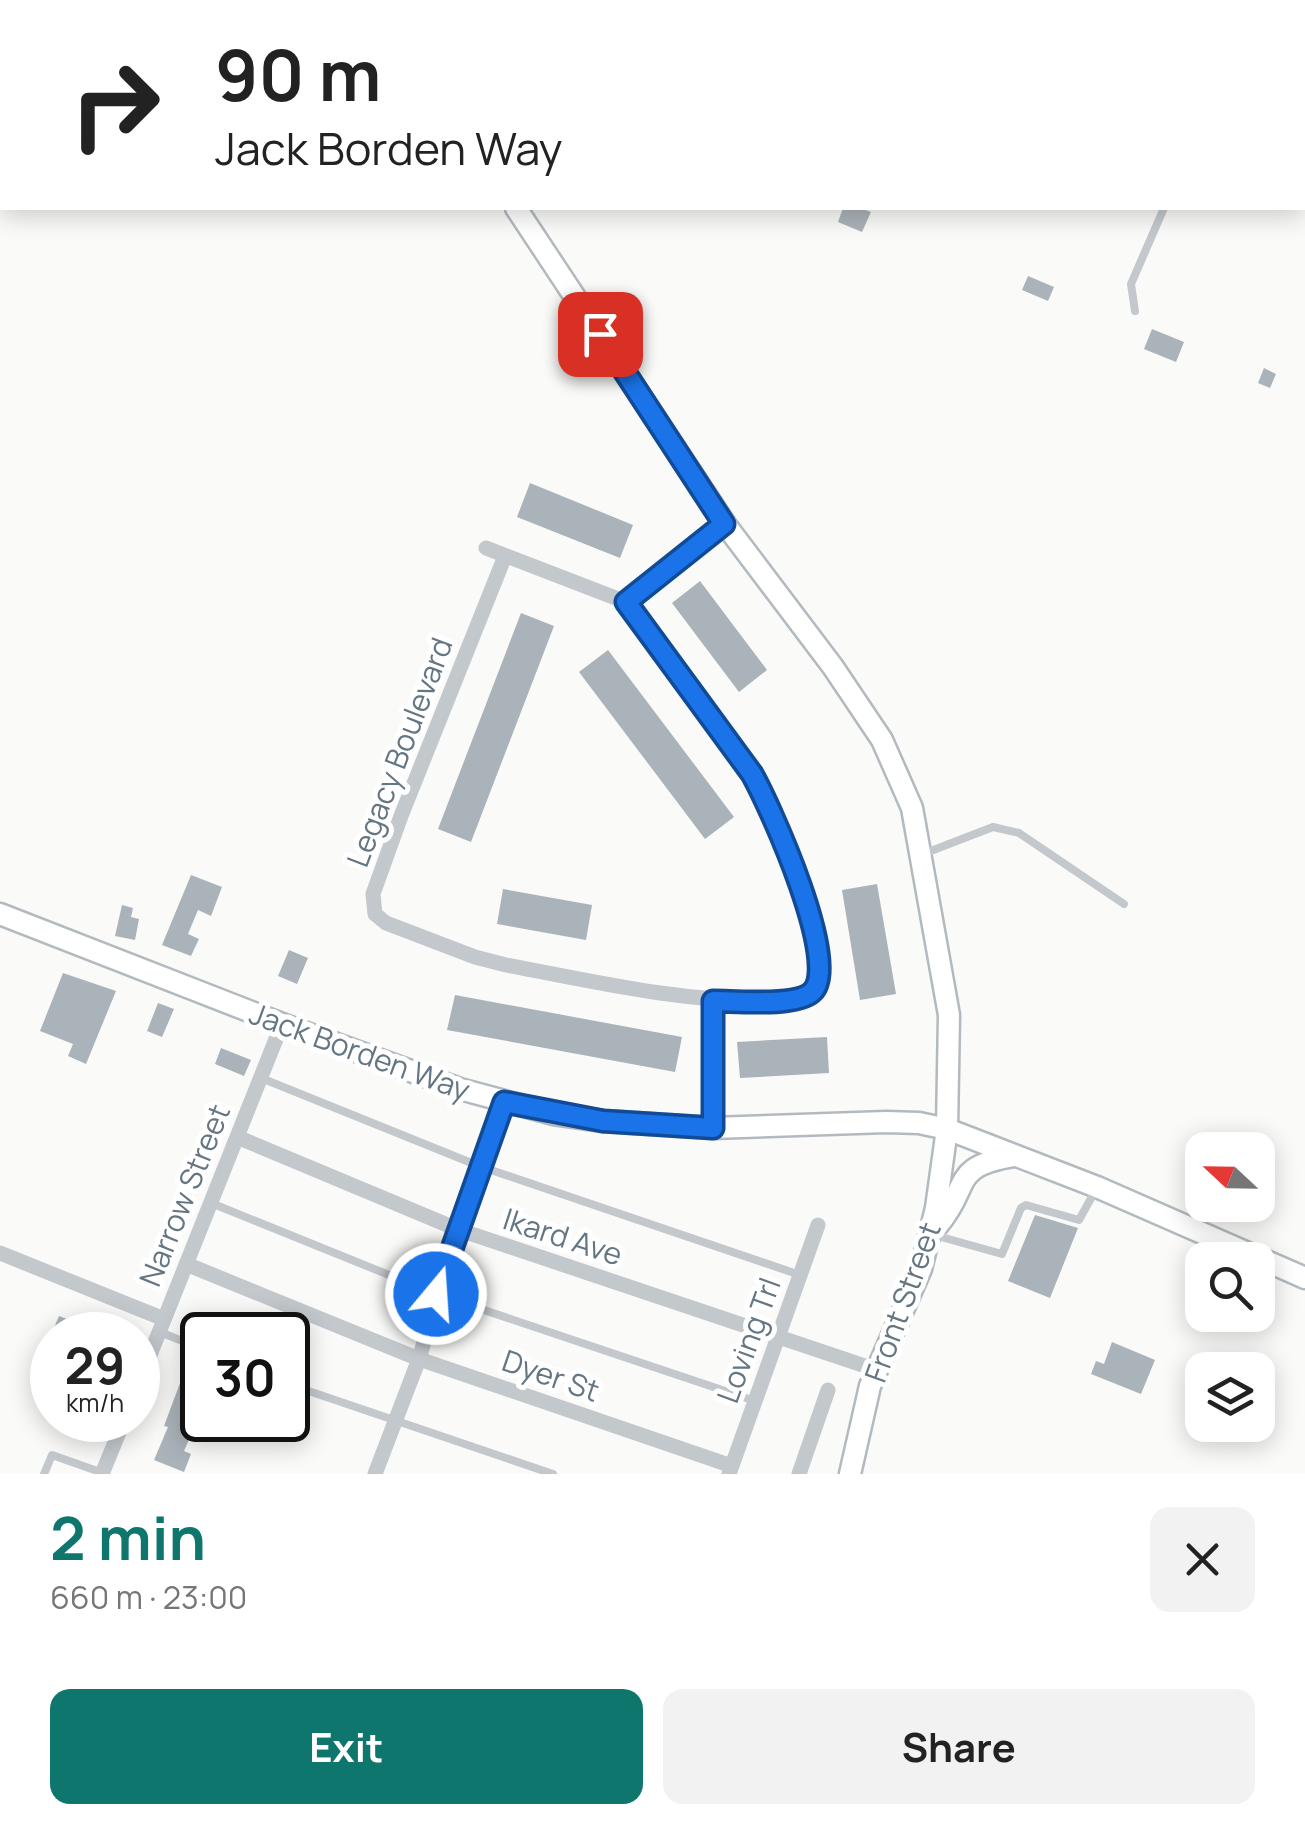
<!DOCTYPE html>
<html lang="en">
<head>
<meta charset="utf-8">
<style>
	body { margin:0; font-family:Manrope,sans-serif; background:#f2f2f2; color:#222; height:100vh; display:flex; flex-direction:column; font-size:38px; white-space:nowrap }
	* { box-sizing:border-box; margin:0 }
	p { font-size:32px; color:#767676 }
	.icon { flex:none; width:55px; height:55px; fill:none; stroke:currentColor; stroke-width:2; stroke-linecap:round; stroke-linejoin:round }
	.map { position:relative; height:1474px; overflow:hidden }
	.sheet { display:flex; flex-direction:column; background:#fff; flex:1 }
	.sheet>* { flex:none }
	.guide { position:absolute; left:0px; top:0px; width:1305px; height:210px; box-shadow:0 5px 25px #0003; background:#fff; color:#222; overflow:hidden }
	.needle { width:65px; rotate:292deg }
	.controls { position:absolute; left:1185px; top:1132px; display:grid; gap:20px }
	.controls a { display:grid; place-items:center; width:90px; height:90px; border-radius:20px; background:#fff; box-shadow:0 5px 25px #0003; font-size:50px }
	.speed { position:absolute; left:30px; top:1312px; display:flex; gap:20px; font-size:50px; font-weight:700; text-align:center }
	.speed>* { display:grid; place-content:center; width:130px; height:130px; border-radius:50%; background:#fff; box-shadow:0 5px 25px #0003; line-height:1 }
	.speed small { font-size:25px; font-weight:400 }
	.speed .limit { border:5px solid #111; border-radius:15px; background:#fff; color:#111 }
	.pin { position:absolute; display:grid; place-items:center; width:85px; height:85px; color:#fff; margin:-42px; border-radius:20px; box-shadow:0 5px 15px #0006 }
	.me { position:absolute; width:110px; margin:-55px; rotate:18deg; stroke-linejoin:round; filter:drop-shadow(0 0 8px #0008) }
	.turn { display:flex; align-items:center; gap:35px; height:210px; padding:0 50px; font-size:45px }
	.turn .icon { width:130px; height:130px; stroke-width:2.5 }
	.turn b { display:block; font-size:70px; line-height:85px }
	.round { display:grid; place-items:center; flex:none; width:105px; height:105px; border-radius:20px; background:#f2f2f2 }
	.overview { display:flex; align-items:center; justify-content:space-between; height:170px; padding:0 50px }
	h1 { font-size:60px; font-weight:700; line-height:75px; color:#0f766e }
	.button { display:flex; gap:20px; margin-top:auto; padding:20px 50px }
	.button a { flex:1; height:115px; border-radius:20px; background:#0f766e; color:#fff; font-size:40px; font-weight:700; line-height:115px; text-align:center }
	.button a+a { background:#f2f2f2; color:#222 }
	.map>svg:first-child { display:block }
</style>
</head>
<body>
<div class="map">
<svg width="1305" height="1474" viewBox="0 0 1305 1474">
	<rect width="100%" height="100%" fill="#fafaf8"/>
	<!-- building -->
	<path fill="#aab3b9" d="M843 208H860L871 212 862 232 838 222Z
		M1028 276 1054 287 1048 301 1022 290Z
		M1152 329 1184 342 1176 362 1144 349Z
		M1264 368 1276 374 1270 388 1258 383Z
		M530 483 633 525 620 558 517 517Z
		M700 581 767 670 739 692 672 603Z
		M521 613 554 626 471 842 438 829Z
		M608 650 734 817 705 839 579 672Z
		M191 875 222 887 211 916 198 910 188 934 199 939 191 956 162 945Z
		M877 884 896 994 860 1000 842 890Z
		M503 889 592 905 586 940 497 924Z
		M122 905 133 908 131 917 139 919 135 940 115 936Z
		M289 950 308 958 297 984 278 976Z
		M63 973 116 991 86 1064 68 1056 73 1044 40 1031Z
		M455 995 682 1037 675 1072 447 1030Z
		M158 1003 174 1009 162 1037 147 1031Z
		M827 1037 829 1073 740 1078 737 1042Z
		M221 1048 251 1060 244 1076 215 1064Z
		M1035 1215 1078 1228 1050 1298 1008 1281Z
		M59 1316 85 1326 81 1335H51Z
		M1112 1342 1155 1360 1141 1394 1091 1374 1096 1361 1104 1364Z
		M189 1359 202 1364V1402L192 1398 182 1423 194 1428 184 1451 191 1454 184 1472 154 1460 168 1427 164 1426Z"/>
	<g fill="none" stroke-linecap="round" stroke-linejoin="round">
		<defs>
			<path id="secondary" d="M399 0 400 2
				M516 208 725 524 833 667 882 740 912 808 949 1015 947 1129 936 1208 921 1269 870 1386 850 1474
				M0 914 282 1024 460 1089 553 1114 603 1121 713 1128 886 1122 919 1123 947 1129 1097 1187 1305 1278
				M938 1225C972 1185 949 1167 1014 1156"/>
		</defs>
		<!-- secondary casing -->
		<use href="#secondary" stroke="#b3babf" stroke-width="25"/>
		<!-- lane -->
		<path stroke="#c3c8cc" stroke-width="8" d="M1135 311 1131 284 1164 208
			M923 854 993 827 1019 833 1124 904
			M261 1078 479 1166 800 1275
			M211 1203 436 1294 755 1401
			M934 1235 1002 1254 1021 1208 1026 1205 1079 1220 1095 1191
			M160 1332 202 1349
			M288 1384 553 1474
			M44 1474 52 1455 103 1473"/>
		<!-- street -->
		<path stroke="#c3c8cc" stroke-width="15" d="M986 0 989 2
			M1302 196 1305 197
			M486 548 626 602 725 524
			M505 556 401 816 373 894 375 914 386 923 475 957 506 965C592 981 676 1001 764 1001 778 1001 797 1003 809 995 846 971 770 805 752 773L626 602
			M713 1001V1128
			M237 1137 457 1229 877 1370
			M0 1253 164 1319
			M186 1264 419 1359 732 1466
			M138 1385 282 1024
			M102 1474 124 1420
			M375 1474 419 1359 457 1229 504 1102
			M729 1474 818 1225
			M799 1474 828 1390"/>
		<!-- secondary -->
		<use href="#secondary" stroke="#fff" stroke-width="20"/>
	</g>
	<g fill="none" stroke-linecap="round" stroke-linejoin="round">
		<defs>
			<path id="route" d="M436 1294 504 1102 603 1121 713 1128V1001C736 1001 796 1007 812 992 842 965 770 806 752 774L626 602 724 524 600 334"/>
		</defs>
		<!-- route casing -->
		<use href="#route" stroke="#114b97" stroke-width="25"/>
		<!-- route -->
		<use href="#route" stroke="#1a73e8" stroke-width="18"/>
	</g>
	<g text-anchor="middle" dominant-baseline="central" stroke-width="10" stroke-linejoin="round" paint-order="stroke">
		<!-- street labels -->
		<g font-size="30" fill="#657683" stroke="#fff">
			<text transform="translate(399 752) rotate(-69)">Legacy Boulevard</text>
			<text transform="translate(360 1051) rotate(20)">Jack Borden Way</text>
			<text transform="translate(184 1195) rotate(-68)">Narrow Street</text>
			<text transform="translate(563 1236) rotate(18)">Ikard Ave</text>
			<text transform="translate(902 1302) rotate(-70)">Front Street</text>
			<text transform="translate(748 1340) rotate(-70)">Loving Trl</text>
			<text transform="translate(551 1375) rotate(19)">Dyer St</text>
		</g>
	</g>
</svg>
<div class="controls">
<a><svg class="needle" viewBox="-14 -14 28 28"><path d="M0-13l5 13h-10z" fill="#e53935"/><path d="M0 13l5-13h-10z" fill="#767676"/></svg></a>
<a><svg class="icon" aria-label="search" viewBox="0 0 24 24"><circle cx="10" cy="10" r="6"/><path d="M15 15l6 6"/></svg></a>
<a><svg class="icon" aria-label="layers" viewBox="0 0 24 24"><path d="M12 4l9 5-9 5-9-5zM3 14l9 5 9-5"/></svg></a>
</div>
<div class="speed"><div>29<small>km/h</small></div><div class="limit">30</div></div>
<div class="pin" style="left:600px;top:334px;background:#d93025"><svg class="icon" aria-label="arrive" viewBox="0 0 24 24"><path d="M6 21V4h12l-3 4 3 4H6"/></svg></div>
<svg class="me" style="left:436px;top:1294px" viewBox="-20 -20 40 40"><circle r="17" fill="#1a73e8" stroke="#fff" stroke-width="3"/><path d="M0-11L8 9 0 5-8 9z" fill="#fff"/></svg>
<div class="guide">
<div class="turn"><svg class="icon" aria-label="right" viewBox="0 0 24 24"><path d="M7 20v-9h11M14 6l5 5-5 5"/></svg><div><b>90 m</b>Jack Borden Way</div></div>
</div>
</div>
<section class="sheet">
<div class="overview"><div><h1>2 min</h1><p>660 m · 23:00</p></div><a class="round"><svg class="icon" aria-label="close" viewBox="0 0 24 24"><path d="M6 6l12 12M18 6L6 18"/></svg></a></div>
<div class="button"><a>Exit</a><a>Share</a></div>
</section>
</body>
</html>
